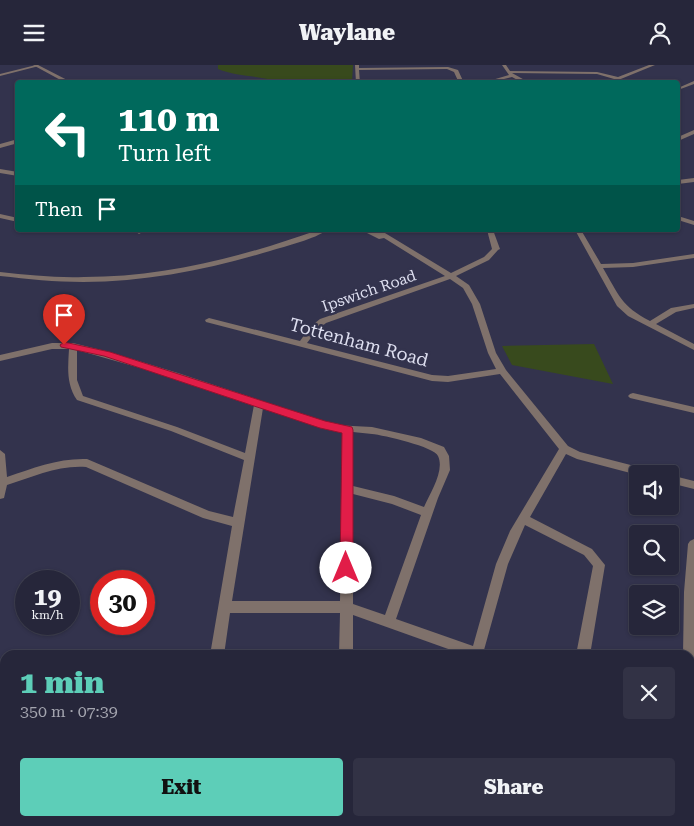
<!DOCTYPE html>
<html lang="en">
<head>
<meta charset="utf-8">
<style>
	body { margin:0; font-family:"Roboto Serif",serif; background:#323245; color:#f1f3f6; height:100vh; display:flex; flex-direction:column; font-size:19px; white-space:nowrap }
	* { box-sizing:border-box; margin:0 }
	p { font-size:16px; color:#a4a5af }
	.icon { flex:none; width:28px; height:28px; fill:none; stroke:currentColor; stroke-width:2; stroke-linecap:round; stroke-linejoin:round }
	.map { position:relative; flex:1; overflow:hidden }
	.panel { position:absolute; left:0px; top:585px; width:695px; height:176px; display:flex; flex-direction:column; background:#26263a; border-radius:15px 15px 0 0; box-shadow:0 1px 4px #0004,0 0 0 1px #424354 }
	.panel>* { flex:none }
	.guide { position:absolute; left:15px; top:15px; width:665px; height:152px; border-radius:5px; box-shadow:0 1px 4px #0004,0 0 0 1px #424354; background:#00695c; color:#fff; overflow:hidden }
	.controls { position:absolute; left:629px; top:400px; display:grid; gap:10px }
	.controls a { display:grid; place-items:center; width:50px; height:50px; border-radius:5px; background:#26263a; box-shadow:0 1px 4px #0004,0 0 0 1px #424354; font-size:25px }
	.speed { position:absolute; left:15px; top:505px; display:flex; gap:10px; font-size:25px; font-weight:700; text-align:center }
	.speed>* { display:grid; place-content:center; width:65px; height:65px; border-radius:50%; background:#26263a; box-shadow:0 1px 4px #0004,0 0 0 1px #424354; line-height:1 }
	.speed small { font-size:12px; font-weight:400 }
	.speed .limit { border:8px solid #d22; background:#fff; color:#111 }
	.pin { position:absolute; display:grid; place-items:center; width:42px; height:42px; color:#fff; margin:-51px -21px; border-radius:50% 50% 50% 0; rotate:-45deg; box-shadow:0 0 5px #0007 }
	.pin .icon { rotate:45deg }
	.me { position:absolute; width:55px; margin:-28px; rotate:0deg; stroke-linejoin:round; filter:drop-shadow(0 0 4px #0008) }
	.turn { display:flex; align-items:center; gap:18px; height:105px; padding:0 20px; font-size:22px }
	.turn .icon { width:65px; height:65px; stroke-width:2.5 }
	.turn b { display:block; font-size:35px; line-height:42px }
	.then { display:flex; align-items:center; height:48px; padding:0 20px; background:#0003; gap:10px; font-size:19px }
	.round { display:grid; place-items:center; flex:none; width:52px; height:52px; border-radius:5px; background:#323245 }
	.summary { display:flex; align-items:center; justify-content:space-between; height:85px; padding:0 20px }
	h1 { font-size:30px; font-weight:800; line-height:38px; color:#5dceb8 }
	.button { display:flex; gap:10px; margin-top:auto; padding:10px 20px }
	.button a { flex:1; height:58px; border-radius:5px; background:#5dceb8; color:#111; font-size:20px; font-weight:800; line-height:58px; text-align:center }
	.button a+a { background:#323245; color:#f1f3f6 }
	header { display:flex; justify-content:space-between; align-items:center; height:65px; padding:0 20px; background:#26263a; font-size:22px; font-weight:800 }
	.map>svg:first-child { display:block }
</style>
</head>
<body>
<header><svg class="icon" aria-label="menu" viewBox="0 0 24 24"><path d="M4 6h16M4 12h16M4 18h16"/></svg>Waylane<svg class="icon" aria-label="person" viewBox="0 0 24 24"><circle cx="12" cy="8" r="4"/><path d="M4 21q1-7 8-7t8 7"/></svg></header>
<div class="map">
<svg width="694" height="761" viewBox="0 0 694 761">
	<rect width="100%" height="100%" fill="#33334d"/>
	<!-- green -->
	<path fill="#384a1d" d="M218 0H353L352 17H278C259 10 237 12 218 4Z
		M594 279 613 319 512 300 502 281Z"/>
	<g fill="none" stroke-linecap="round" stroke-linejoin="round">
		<!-- minor -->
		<path fill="#7f716b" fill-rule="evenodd" d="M36 0 39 1 0 11V9Z
			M355 0H359V3L448 2 458 5 464 18H459L454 7 447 4 359 5 360 18H356Z
			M502 0H506L510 6 597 7 618 12 649 0H655L611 18H604L614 14 597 9 512 8 530 18H523L512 12 492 17 466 18 492 15 509 10Z
			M694 65V69L678 76V72Z
			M18 74V78L0 83V79Z
			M0 104 18 107V111L0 108Z
			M694 113V117L678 119V115Z
			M0 149 18 153V157L0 153Z
			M678 151 694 156V160L678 155Z
			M138 165H146L139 169 136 167Z
			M361 165 373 167 372 165H380L451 208 484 192 492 184 487 165H493L500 184 498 185 489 195 456 211 469 220 480 239 496 288 506 305 568 381 580 387 654 406 655 409 638 410 577 394 566 389 530 452 592 484 605 500 590 590H576L593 501 584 490 525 460 508 499 484 585 489 590H465L353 550V590H339L340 548H230L224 590H210L232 461 203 453 86 402C58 400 33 412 7 420L4 433 0 434V385L5 389 7 412C33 403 59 393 87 394L209 446 233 452 244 395 171 366 77 335C66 319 68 302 69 284H52L0 296V290L52 278H73L109 287 178 308 334 360 372 362 421 373 444 382 449 391 450 405 438 433 396 554 473 581 496 499 510 466 559 384 500 309 448 317 432 316 206 257 205 255 209 253 300 276 310 262 320 254 445 211 384 173 379 174ZM450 214 463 223 472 239 488 288 496 304 448 311 432 310 307 278 316 266 326 258ZM77 285 172 312 254 340 245 388 177 362 83 331 77 315ZM263 343 331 365 343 367 340 536H232ZM353 367C359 368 366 368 372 369 383 370 435 382 438 391 445 406 430 428 424 442L394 431 353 421ZM353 429 392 439 421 450 385 550 353 539Z
			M575 165H581L601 199 633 198 694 189V193L633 202 603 203C619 230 621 241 650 256L671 243 694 239V243L676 247 656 259 694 279V285L628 251 617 241Z
			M633 328 694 342V348L630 333 628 331 630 329Z
			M670 410 694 416V424L670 418Z
			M694 474V599L690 600V590H683L684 527 688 479 690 476Z
			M694 654V668L690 669V655Z
			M690 749 694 754V761H679V756H690Z
			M91 756H107V761H91Z
			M179 756H195V761H179Z
			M334 756H350V761H334Z
			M431 756H447L445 761H429Z
			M547 756H563L562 761H546Z"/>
		<!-- tertiary -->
		<path fill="#7f716b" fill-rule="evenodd" d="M33 0H38L73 18H66Z
			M694 16V19L678 25V23Z
			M318 165H327C315 174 286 181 270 186 210 204 147 217 83 217 55 217 28 214 0 211V207C28 210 56 213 84 212 164 212 242 192 318 165Z"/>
	</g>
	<!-- route -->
	<path fill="#e11d48" stroke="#92132f" d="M64 277 110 287 325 356 352 362 353 365V503L351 507 346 508 342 507 340 503 342 368 320 363 104 291 61 282 60 280Z"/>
	<g text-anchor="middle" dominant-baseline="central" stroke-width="5" stroke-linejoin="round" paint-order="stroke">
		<!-- far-street labels -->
		<g font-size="15" fill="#dddeef" stroke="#33334d">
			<text transform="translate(369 226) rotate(-19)">Ipswich Road</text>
		</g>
		<!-- street labels -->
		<g font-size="18" fill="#dddeef" stroke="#33334d">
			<text transform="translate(359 277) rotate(15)">Tottenham Road</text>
		</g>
	</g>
</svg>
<div class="controls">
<a><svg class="icon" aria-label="sound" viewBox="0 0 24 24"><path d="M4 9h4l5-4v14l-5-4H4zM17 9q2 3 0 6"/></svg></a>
<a><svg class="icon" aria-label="search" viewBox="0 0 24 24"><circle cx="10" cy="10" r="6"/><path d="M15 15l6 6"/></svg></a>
<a><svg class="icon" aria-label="layers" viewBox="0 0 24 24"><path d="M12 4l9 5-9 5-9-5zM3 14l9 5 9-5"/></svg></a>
</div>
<div class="speed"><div>19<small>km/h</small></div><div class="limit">30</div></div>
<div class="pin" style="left:64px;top:280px;background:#d93025"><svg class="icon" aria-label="arrive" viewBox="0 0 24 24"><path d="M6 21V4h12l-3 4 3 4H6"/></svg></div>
<svg class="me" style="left:346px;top:503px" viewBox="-20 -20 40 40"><circle r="19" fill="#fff"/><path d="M0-13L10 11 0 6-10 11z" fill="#e11d48"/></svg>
<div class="guide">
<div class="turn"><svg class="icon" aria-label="left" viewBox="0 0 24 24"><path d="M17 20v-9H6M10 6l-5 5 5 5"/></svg><div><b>110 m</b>Turn left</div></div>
<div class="then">Then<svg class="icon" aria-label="arrive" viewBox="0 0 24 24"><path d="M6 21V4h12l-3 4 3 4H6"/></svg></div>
</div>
<section class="panel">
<div class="summary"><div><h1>1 min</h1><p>350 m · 07:39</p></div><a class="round"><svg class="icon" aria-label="close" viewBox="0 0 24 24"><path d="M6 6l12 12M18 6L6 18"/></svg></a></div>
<div class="button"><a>Exit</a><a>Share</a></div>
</section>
</div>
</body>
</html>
